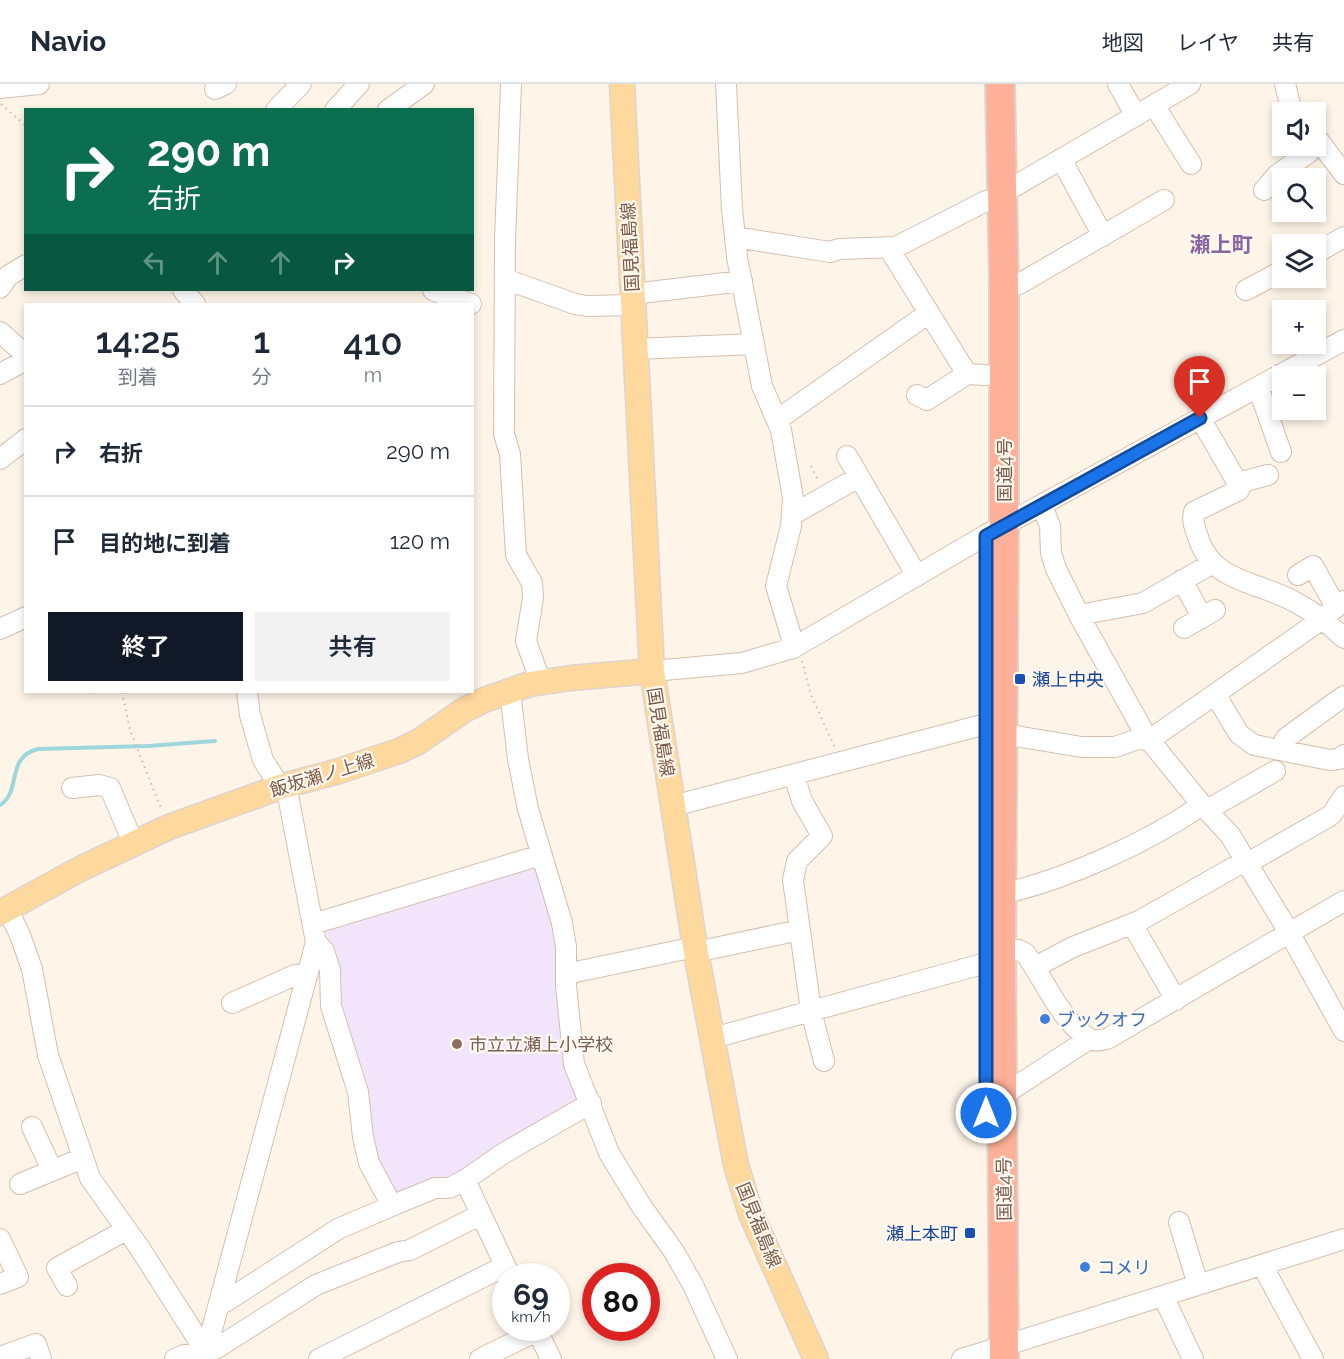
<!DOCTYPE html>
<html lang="ja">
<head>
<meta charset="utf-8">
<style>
	body { margin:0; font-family:Raleway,"Noto Sans JP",sans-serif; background:#f2f2f3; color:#1f2937; height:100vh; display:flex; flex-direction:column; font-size:22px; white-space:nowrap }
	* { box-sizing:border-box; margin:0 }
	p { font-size:20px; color:#747a83 }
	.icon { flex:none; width:33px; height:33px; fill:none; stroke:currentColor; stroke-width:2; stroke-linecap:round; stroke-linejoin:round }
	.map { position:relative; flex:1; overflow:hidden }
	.panel { position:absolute; left:24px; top:219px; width:450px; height:390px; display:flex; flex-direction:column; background:#fff; border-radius:0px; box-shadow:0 3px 9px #0003 }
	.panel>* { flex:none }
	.hud { position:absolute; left:24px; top:24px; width:450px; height:183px; border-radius:0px; box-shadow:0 3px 9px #0003; background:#0b6e4f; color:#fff; overflow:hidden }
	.fabs { position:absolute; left:1272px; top:18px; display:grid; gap:12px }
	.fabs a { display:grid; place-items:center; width:54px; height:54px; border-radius:0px; background:#fff; box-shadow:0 3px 9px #0003; font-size:30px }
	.speed { position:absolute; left:492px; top:1179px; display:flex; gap:12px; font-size:30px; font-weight:700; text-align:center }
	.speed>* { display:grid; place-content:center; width:78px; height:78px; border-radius:50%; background:#fff; box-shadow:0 3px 9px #0003; line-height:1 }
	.speed small { font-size:15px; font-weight:400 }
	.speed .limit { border:9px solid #d22; background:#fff; color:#111 }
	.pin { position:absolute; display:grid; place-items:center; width:51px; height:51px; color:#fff; margin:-62px -26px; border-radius:50% 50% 50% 0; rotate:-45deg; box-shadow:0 0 6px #0007 }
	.pin .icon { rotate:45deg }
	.me { position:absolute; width:66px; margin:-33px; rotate:0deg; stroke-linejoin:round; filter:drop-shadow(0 0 4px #0008) }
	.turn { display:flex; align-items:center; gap:21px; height:126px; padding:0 24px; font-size:27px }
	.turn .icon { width:78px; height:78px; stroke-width:2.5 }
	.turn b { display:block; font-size:42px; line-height:51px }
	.lanes { display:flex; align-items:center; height:57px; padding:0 24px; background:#0003; justify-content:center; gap:30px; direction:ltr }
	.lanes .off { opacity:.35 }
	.eta { display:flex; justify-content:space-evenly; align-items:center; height:102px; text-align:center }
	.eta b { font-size:36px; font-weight:600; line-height:42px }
	.cta { display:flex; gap:12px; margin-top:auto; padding:12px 24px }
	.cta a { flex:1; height:69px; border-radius:0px; background:#111827; color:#fff; font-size:24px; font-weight:600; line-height:69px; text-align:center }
	.cta a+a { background:#f2f2f3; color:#1f2937 }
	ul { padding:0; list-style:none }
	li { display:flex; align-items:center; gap:18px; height:90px; padding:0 24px; border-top:2px solid #e0e1e3 }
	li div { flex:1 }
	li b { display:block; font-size:22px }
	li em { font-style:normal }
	header { display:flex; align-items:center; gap:36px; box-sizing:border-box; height:84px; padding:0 30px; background:#fff; border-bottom:2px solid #e0e1e3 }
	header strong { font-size:28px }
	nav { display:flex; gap:33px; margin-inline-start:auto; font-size:21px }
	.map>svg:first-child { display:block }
</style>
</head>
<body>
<header>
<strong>Navio</strong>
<nav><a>地図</a><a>レイヤ</a><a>共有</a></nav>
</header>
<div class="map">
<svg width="1344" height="1275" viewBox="0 0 1344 1275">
	<rect width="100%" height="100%" fill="#fef5e8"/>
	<!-- education -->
	<path fill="#f2e4fb" d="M538 780 556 848 557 913 562 948 576 1013 582 1027 402 1117 382 1094 338 922 327 848 331 844Z"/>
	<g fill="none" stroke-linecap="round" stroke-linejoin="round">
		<!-- stream -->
		<path stroke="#9ed6de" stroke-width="4" d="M0 721C22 708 5 673 38 665L148 662 215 657"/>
		<defs>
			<path id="minor" d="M511 0 505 156 504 350 510 370 516 471 532 499 533 514 526 557 541 599
				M726 0 732 125 737 173 762 302 781 346 793 414 791 442 776 502 794 562
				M1118 0 1136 32
				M1285 0 1292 28
				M0 4 39 0
				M215 5 226 0
				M1154 21 1191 80
				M276 26 301 0
				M335 26 359 0
				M388 26 424 0
				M1316 53 1344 90
				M1061 75 1103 152
				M1264 106 1277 91 1308 69 1314 62
				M1003 109 1190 0
				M735 153 830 168 839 165 896 163 986 117
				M888 163 967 290
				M1316 169 1344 153
				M505 195 575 220 587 222 633 221
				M1004 203 1019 200 1164 116
				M0 204 8 192 26 181
				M183 206 195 220
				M433 206 471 220
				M1246 206 1282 187
				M633 210 742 197
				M0 248 26 271
				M635 265 754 260
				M0 290 26 276
				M1258 303 1281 368
				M917 311 927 316 967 290 985 291
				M1200 334 1240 403
				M777 336 929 229
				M847 372 917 492
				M0 375 26 355
				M1268 391 1245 397 1242 399 1239 406 1194 428C1192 436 1194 442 1197 450 1210 499 1258 497 1295 518 1314 528 1329 540 1344 554
				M1042 422 1050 442 1051 469 1056 485 1081 535 1146 652 1202 721 1230 751 1290 850 1344 947
				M792 431 859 393
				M1298 491 1313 482 1336 523
				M1182 496 1202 533
				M1079 531 1143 519 1213 479
				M1184 544 1215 526
				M0 545 26 533
				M652 587 742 579 793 564 986 451 1344 256
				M510 607 518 675 528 725 562 839 566 863V901L574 980 609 1069 642 1123 673 1166 693 1201 727 1275
				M247 608 250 631 263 676 280 703
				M1215 610 1239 650 1254 661 1330 676 1339 675 1344 671
				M1003 650 1082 663H1115L1146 652
				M1148 657 1318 538 1344 517
				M1279 666 1286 654 1344 612
				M794 691 802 717 822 752 797 777 793 796 811 927 824 977
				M72 704 99 701 110 704 134 761
				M673 722 986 640
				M1207 726 1275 687
				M1246 780 1328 733 1332 730 1344 712
				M1002 810C1067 795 1147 759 1202 721
				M7 824 20 851 32 885 48 971 90 1094 139 1163 206 1268 217 1264 316 1201 398 1168 410 1166 480 1131
				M313 840 541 771
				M1132 840 1176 916
				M316 858 324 867 330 886 331 922 358 1008 363 1053 369 1079 390 1118 396 1120 435 1104H449L465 1096 504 1069 591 1019
				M1001 867 1019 866 1025 869C1044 895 1061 937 1088 954 1094 958 1101 956 1107 955L1344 817
				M696 868 800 846
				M1035 883 1073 863 1139 837 1245 777
				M566 890 695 863
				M232 919 295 891 308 890
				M713 954 986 879
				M1003 1011 1089 955
				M32 1043 52 1086
				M465 1096 510 1192
				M20 1100 83 1074
				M1179 1138 1198 1201
				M0 1155 18 1193 0 1200
				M1262 1181 1313 1275
				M67 1202 57 1184 126 1146
				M1163 1212 1193 1275
				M219 1220 225 1218 338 1145 396 1120
				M536 1244 551 1275
				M0 1273 36 1260 41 1275
				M175 1275 184 1271H205
				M204 1275 316 858 286 701
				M319 1275 505 1182
				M480 1275 537 1247
				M962 1275 1344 1155"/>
			<path id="major" d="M622 0 652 587 695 863 736 1081 751 1130 816 1275
				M0 829 80 785 169 743 280 703 339 687 399 667 418 658 464 626 484 616 530 600 571 594 652 587"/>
			<path id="highway" d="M1000 0 1004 203V442L1001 867 1004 1275"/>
		</defs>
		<!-- minor casing -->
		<use href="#minor" stroke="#d5beae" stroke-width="22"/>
		<!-- major casing -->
		<use href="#major" stroke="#ddd4cf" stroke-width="27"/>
		<!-- highway casing -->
		<use href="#highway" stroke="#ddd4cf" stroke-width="32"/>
		<!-- path -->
		<path stroke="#ddb59e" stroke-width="2" stroke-dasharray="1.5 4.5" stroke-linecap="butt" d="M1 20 26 42
			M811 382 819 398
			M802 577 811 611 835 664
			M90 608 92 611
			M122 608 130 646 162 727"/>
		<!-- minor -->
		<use href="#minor" stroke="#fff" stroke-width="20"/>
		<!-- major -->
		<use href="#major" stroke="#ffd89e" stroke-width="24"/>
		<!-- highway -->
		<use href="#highway" stroke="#ffb099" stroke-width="28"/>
	</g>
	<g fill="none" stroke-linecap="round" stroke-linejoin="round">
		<defs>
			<path id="route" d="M986 1029V452L1200 334"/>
		</defs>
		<!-- route casing -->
		<use href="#route" stroke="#114b97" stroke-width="15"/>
		<!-- route -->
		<use href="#route" stroke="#1a73e8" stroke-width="10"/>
	</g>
	<!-- markers -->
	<g fill="#1a4fb4" stroke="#fff9f0" stroke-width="2">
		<rect x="1014" y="589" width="12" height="12" rx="3"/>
		<rect x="964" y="1143" width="12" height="12" rx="3"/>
	</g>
	<g fill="#3f7fe0" stroke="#fff9f0" stroke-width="2">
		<circle cx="1045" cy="935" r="6"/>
		<circle cx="1085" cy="1183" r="6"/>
	</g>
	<circle fill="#8d6e63" stroke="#fff9f0" stroke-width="2" cx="457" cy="960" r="6"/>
	<g text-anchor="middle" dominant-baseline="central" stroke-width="4.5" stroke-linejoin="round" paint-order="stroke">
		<!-- street labels -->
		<g font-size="18" fill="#7c5948" stroke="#fff9f0">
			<text transform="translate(630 163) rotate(-93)">国見福島線</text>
			<text transform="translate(1004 386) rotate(-90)">国道4号</text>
			<text transform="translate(661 648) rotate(81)">国見福島線</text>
			<text transform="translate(322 691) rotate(-17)">飯坂瀬ノ上線</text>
			<text transform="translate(1004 1105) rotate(-91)">国道4号</text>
			<text transform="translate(759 1141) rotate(68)">国見福島線</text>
		</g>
		<!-- transit labels -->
		<g font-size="18" fill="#164399" stroke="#fff9f0" text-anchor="start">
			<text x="1032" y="595">瀬上中央</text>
			<text x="958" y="1149" text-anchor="end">瀬上本町</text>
		</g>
		<!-- shop labels -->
		<g font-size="18" fill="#366cbe" stroke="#fff9f0" text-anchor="start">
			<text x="1057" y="935">ブックオフ</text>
			<text x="1097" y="1183">コメリ</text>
		</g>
		<!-- education labels -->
		<g font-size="18" fill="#785e54" stroke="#fff9f0" text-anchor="start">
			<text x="469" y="960">市立立瀬上小学校</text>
		</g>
		<!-- quarter labels -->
		<g font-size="21" font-weight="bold" fill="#8a649f" stroke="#fff9f0">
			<text x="1221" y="160">瀬上町</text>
		</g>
	</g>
</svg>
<div class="fabs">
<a><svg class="icon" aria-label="sound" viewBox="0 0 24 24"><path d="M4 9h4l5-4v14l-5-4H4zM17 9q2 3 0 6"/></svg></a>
<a><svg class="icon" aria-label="search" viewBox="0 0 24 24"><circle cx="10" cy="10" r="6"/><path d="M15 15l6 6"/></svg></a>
<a><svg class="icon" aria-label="layers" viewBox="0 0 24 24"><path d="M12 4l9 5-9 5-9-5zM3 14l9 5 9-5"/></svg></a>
<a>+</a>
<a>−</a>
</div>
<div class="speed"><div>69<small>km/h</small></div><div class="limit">80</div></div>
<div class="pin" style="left:1200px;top:334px;background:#d93025"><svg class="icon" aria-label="arrive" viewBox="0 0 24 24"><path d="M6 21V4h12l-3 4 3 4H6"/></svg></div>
<svg class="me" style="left:986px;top:1029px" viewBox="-20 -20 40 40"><circle r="17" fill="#1a73e8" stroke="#fff" stroke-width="3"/><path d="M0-11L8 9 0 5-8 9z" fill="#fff"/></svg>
<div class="hud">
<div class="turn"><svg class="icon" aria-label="right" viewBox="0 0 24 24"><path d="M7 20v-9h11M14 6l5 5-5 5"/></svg><div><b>290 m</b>右折</div></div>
<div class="lanes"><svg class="icon off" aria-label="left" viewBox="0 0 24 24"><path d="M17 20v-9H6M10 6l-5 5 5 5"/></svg><svg class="icon off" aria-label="ahead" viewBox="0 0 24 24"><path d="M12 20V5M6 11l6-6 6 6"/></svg><svg class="icon off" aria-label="ahead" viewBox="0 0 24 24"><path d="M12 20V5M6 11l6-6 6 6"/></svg><svg class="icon" aria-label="right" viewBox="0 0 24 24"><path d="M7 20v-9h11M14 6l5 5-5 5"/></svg></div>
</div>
<section class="panel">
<div class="eta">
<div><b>14:25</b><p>到着</p></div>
<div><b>1</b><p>分</p></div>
<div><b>410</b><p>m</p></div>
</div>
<ul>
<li><svg class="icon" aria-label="right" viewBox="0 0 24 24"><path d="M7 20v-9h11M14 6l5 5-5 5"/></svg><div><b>右折</b></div><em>290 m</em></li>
<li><svg class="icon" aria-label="arrive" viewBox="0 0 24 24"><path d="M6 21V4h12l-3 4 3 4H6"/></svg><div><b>目的地に到着</b></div><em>120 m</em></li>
</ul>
<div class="cta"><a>終了</a><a>共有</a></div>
</section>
</div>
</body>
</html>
